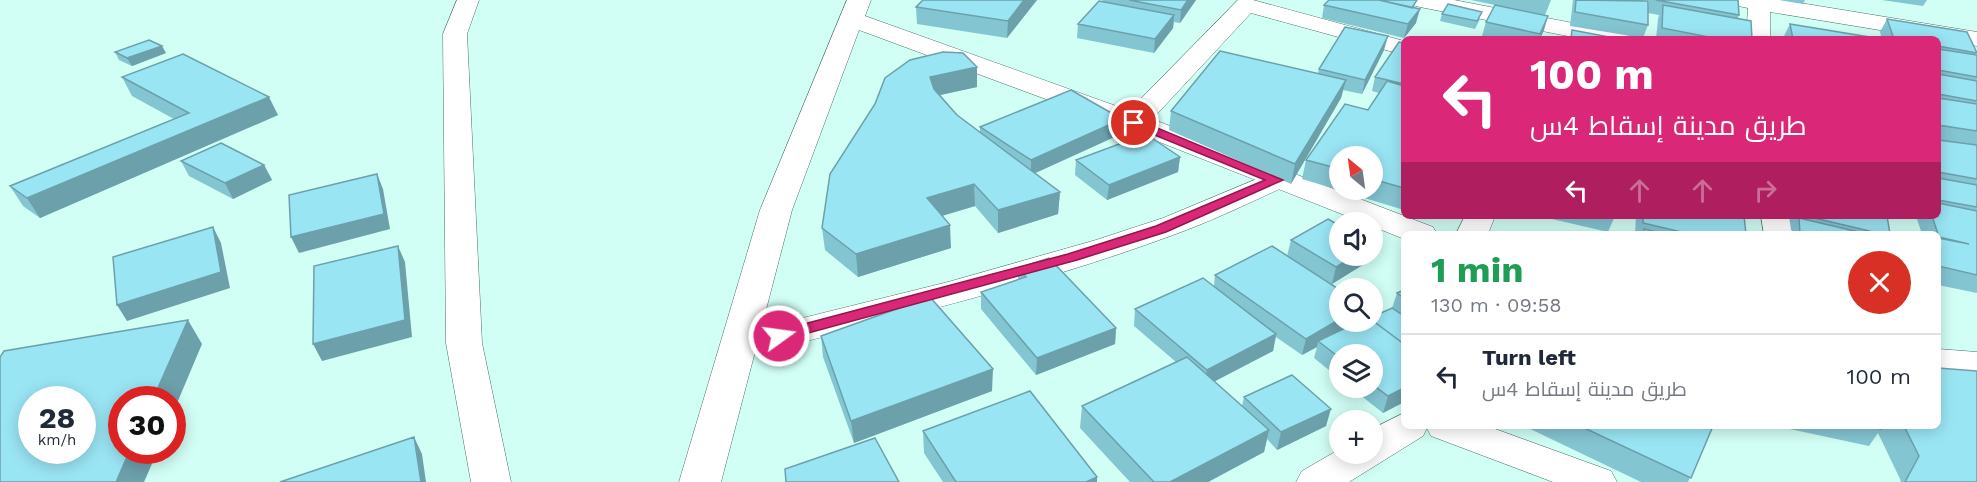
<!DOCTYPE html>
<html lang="en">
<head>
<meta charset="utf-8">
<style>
	body { margin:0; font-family:"Work Sans",Cairo,sans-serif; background:#f6f6f7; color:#1f2937; height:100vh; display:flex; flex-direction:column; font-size:22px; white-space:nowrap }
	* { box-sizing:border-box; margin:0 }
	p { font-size:20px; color:#747a83 }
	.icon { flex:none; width:33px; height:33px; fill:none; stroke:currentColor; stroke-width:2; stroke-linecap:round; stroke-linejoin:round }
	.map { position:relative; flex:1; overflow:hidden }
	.side { position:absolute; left:1401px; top:231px; width:540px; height:198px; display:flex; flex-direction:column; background:#fff; border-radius:9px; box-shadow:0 3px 15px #0003 }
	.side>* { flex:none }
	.top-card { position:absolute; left:1401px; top:36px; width:540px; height:183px; border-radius:9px; box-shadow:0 3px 15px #0003; background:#db2777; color:#fff; overflow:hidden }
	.needle { width:39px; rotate:331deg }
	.buttons { position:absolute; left:1329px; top:146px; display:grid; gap:12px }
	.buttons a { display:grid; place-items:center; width:54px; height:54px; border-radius:50%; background:#fff; box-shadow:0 3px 15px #0003; font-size:30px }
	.speed { position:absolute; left:18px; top:386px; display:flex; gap:12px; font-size:30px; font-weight:700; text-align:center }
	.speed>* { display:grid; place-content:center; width:78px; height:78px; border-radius:50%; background:#fff; box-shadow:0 3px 15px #0003; line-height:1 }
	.speed small { font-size:15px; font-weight:400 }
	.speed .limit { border:9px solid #d22; background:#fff; color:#111 }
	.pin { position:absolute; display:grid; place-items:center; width:51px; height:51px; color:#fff; margin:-26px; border:3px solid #fff; border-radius:50%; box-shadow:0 2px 6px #0007 }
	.me { position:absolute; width:66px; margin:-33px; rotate:76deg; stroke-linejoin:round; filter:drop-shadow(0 0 4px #0008) }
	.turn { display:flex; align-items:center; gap:21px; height:126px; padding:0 30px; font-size:27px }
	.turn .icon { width:78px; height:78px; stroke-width:2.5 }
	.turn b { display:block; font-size:42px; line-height:51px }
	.lanes { display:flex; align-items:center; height:57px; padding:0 30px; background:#0003; justify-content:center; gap:30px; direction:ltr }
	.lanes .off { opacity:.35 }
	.round { display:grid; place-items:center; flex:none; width:63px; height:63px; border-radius:32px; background:#f6f6f7 }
	.summary { display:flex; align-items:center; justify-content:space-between; height:102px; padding:0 30px }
	h1 { font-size:36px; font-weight:700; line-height:45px; color:#1e9e55 }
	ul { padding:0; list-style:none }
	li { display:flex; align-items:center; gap:18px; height:84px; padding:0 30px; border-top:2px solid #e0e1e3 }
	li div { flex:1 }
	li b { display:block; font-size:22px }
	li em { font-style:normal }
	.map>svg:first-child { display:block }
</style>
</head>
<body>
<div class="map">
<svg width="1977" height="482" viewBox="0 0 1977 482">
	<rect width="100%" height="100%" fill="#d1fef5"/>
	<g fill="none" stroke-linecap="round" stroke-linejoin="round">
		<defs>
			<path id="street" d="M457 0H479L467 34 482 343 511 482H471L446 343 443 34Z
				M1238 0H1253L1404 41V55L1251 13 1144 128 1134 130 1124 128 1121 122 1124 116Z
				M1409 0H1454L1619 32 1627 34 1631 39H1583L1420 7 1412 5Z
				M1730 0H1782L1977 32V46L1770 12V39H1746L1748 8 1733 5Z
				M1276 171 1286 174 1291 180 1286 186C1249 203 1212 221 1173 235 1033 287 884 321 739 358L726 355 721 346 726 337 948 282 1096 240 1163 218Z
				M1465 216H1495L1488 234H1456Z
				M1761 216H1791L1796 234H1764Z
				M1404 413V426H1487L1611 471 1617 482H1553L1431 436 1427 428 1423 436 1349 482H1296L1302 471 1340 449V453H1372V429Z"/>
			<path id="secondary" d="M847 0H871L865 16 1144 116 1433 227 1437 234H1404V239L1372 226V222H1362L1124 128 859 30 792 210 721 482H679L760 210Z
				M1938 349 1977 352V378L1938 375Z"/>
		</defs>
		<!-- street casing -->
		<use href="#street" stroke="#49726a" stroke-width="1"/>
		<!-- secondary casing -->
		<use href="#secondary" stroke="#49726a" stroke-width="1"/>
		<!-- street -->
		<use href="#street" fill="#fff" fill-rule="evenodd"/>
		<!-- secondary -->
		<use href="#secondary" fill="#fff" fill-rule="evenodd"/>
	</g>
	<!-- wall -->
	<path fill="#84c5d2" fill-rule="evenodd" d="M923 0H1037L1007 38 917 24 916 7Z
		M1103 0H1196L1180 23 1174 22 1173 28 1154 53 1077 38 1078 24 1102 1Z
		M1471 0H1551L1545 15Z
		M1573 0H1643L1648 8 1649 0H1738L1739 15 1738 18 1752 39H1656L1658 19 1659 15 1648 13V25L1643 38 1570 26Z
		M1779 0H1805L1803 4Z
		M1882 0H1927L1923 6Z
		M1324 5 1415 8 1416 23 1404 38 1322 18Z
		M1442 14 1480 19 1475 29 1440 21Z
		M1548 16 1540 39H1496L1482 36 1486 22Z
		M1887 19 1977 53 1975 55H1977V293L1938 285V234H1922L1916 216H1938V39H1882L1880 32Z
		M1790 24 1869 39H1784L1783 38Z
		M1404 43V210L1302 179 1306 160 1368 110 1379 93 1372 91 1375 77ZM1340 156H1372V189H1340Z
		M1384 50 1362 94 1343 90 1341 98 1291 184 1169 130 1171 111 1318 73 1319 69Z
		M115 52 166 53 132 66 119 60Z
		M910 60 977 87 940 95 957 115 980 133V127L1122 119 1121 134 1035 173 1060 192 1058 214 998 233 975 206 942 216 951 248 858 277 825 250 822 228Z
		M122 77 278 115 40 218 23 206 10 186 174 119 132 96Z
		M1180 157 1178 172 1107 200 1075 175 1076 160Z
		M181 161 264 165 272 180 233 199 189 176Z
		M1539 216H1615L1608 232Z
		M1636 216H1744L1746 234H1635Z
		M1789 216H1887L1890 234H1790L1792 230H1791Z
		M1291 240 1369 261 1332 284 1297 262 1355 323 1372 321 1392 308 1397 293 1404 290V402L1383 413 1350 387H1372V354H1340V379L1314 358 1317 347 1302 355 1276 337 1273 351 1214 381 1242 406 1244 397 1326 426 1277 450 1267 439 1264 452 1208 482H1130L1080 428 1082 406 1176 362 1134 326 1135 309 1214 286 1215 275 1287 256Z
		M1018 268 1116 328 1115 344 1036 375 981 309V292L1018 279Z
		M821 336 992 391 854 443 823 357Z
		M1524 426H1713L1688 482H1641Z
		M1776 426H1938L1977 482H1900L1901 481 1878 433 1869 446Z
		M923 431 1097 482H943L924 453Z"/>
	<!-- shaded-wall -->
	<path fill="#6ca0ab" d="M1024 0H1037L1007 38 1008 21Z
		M1188 0H1196L1180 23 1181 10Z
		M1420 9 1416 23 1404 38 1408 24Z
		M1174 15 1173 28 1154 53 1155 39Z
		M1548 16 1544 30 1540 39H1539Z
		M1388 36 1384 50 1362 94 1365 80Z
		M162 46 166 53 132 66 127 58Z
		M977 67V87L931 97 930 77Z
		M1346 80 1341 98 1291 184 1295 164Z
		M269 97 278 115 40 218 27 198Z
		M1122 119 1121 134 1031 175V160Z
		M1180 157 1178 172 1107 200 1109 185Z
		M264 165 272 180 233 199 225 183Z
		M377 174 383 189 390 229 299 253 291 237Z
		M974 184 975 206 928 220 927 198Z
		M1060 192 1058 214 998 233V210Z
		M950 225 951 248 858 277 856 254Z
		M213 227 221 243 230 288 127 321 117 305Z
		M398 246 405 262 412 337 322 361 313 344Z
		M1356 255H1371L1369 261 1332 284 1336 267Z
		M1340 319V321H1359L1321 344 1318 341 1317 347 1302 355 1306 339Z
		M188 320 202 344 172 415V399H153Z
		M1116 328 1115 344 1036 375 1037 358Z
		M1276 334 1273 351 1204 387 1207 370Z
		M993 369 992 391 854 443 851 421Z
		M1404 388V402L1383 413 1388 396Z
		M1331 409 1326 426 1277 450 1281 432Z
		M1269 430 1264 452 1208 482H1170Z
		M414 437 422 454 426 482H421Z
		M130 450H158L144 482H116Z
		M1097 477V482H1086Z"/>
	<!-- building -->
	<path fill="#9ae5f4" stroke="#6ca0ab" stroke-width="1.5" fill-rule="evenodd" d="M923 0H1024L1008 21 916 7Z
		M1129 0H1188L1181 10Z
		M1329 0H1379L1420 9 1408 24 1324 5Z
		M1379 0H1417L1412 8Z
		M1576 0 1648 1V25L1575 12Z
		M1656 0H1738L1739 15Z
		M1099 1 1174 15 1155 39 1078 24Z
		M1448 4 1482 12 1477 21 1442 14Z
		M1495 5 1548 16 1540 34 1486 22Z
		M1663 5 1751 21 1752 39H1719L1662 28Z
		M1887 19 1967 32 1977 53 1938 46V39H1894Z
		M1790 24 1869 37V39H1793Z
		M1345 27 1388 36 1365 80 1319 69Z
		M1572 30 1615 38V39H1571Z
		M149 40 162 46 127 58 115 52Z
		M1399 42 1404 43V84L1375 77Z
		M1938 49 1977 55V77L1938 70Z
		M1220 51 1346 80 1295 164 1171 111Z
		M943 52 963 53 977 67 930 77 934 89 957 115 1060 192 998 210 974 184 927 198 950 225 856 254 822 228 830 174 875 104 885 78 910 60Z
		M183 54 269 97 27 198 10 186 189 113 122 77Z
		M1938 74 1977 81V101L1938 94Z
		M1387 81 1404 86V188L1372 179V156H1340V169L1306 160 1345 104 1368 110Z
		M1071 90 1122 119 1031 160 980 127Z
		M1938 98 1977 104V131L1938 125Z
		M1146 134 1180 157 1109 185 1076 160Z
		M1938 140 1977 145V179L1938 172Z
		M221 143 264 165 225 183 181 161Z
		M377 174 384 214 291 237 289 195Z
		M1938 178 1977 185V207L1938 200Z
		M1938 203 1977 211V275L1938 266V238L1969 244 1939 237 1932 216H1938Z
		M1643 216H1744L1746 234H1690L1643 223Z
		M1806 216H1887L1890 234H1882Z
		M1799 218 1867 234H1800Z
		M1328 219 1340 226V255H1356L1336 267 1291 240Z
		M213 227 221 272 117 305 113 257Z
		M1644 229 1665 234H1644Z
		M398 246 405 320 313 344 314 266Z
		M1272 246 1340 290V319L1306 339 1215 275Z
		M1049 258 1116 328 1037 358 981 292 1026 277 1018 268Z
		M1203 278 1276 334 1207 370 1135 309Z
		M1404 290V298L1397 293Z
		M930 297 993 369 851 421 821 336Z
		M1392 308 1404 316V344L1372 320V317Z
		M188 320 153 399H122V450H130L116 482H0V357L4 351ZM32 399H82V450H32Z
		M1372 320 1404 344V388L1388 396 1372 384V354H1340V358L1318 341 1360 321Z
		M1187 357 1269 430 1170 482H1154L1082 406Z
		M1938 368 1977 371V482H1905L1919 456 1904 426H1938Z
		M1292 375 1331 409 1281 432 1244 397Z
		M1030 391 1097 477 1086 482H956L923 431Z
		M1580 426H1713L1691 478Z
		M1867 426H1880L1881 429Z
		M414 437 421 482H280Z
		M875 438 899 482H786L785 469Z"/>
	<!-- route -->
	<path fill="#db2777" stroke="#8e194d" stroke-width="1.5" d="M1130 120H1138L1283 180 1166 232 1077 260 779 341 771 336 774 332 1068 254 1156 226 1265 180 1130 125Z"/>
</svg>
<div class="buttons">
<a><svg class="needle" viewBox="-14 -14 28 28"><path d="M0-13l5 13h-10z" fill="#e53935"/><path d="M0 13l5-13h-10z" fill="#747a83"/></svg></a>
<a><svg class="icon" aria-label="sound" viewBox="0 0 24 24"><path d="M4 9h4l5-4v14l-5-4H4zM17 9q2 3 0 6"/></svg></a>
<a><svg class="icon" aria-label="search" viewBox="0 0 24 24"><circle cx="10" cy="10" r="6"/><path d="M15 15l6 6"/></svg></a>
<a><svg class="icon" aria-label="layers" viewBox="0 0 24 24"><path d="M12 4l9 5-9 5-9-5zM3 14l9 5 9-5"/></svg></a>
<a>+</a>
</div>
<div class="speed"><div>28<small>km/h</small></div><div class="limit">30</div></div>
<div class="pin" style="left:1134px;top:123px;background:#d93025"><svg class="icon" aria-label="arrive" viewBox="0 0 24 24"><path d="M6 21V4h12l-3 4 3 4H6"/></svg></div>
<svg class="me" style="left:779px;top:336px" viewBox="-20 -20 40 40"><circle r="17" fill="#db2777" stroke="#fff" stroke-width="3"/><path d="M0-11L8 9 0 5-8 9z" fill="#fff"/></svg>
<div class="top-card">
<div class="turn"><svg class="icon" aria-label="left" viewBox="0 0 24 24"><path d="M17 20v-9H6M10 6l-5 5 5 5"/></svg><div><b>100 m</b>طريق مدينة إسقاط 4س</div></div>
<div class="lanes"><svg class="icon" aria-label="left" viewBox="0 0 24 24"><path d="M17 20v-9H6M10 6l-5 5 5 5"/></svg><svg class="icon off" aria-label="ahead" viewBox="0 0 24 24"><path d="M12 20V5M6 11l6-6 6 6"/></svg><svg class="icon off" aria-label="ahead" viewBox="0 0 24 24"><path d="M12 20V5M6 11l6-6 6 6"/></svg><svg class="icon off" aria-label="right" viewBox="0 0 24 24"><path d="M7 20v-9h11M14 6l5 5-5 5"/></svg></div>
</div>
<section class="side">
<div class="summary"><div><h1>1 min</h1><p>130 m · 09:58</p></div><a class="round" style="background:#d93025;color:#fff"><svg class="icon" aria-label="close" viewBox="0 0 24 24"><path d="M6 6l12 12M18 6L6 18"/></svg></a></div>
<ul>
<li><svg class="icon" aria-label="left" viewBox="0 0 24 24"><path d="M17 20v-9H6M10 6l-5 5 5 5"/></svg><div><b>Turn left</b><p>طريق مدينة إسقاط 4س</p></div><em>100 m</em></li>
</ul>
</section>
</div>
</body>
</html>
